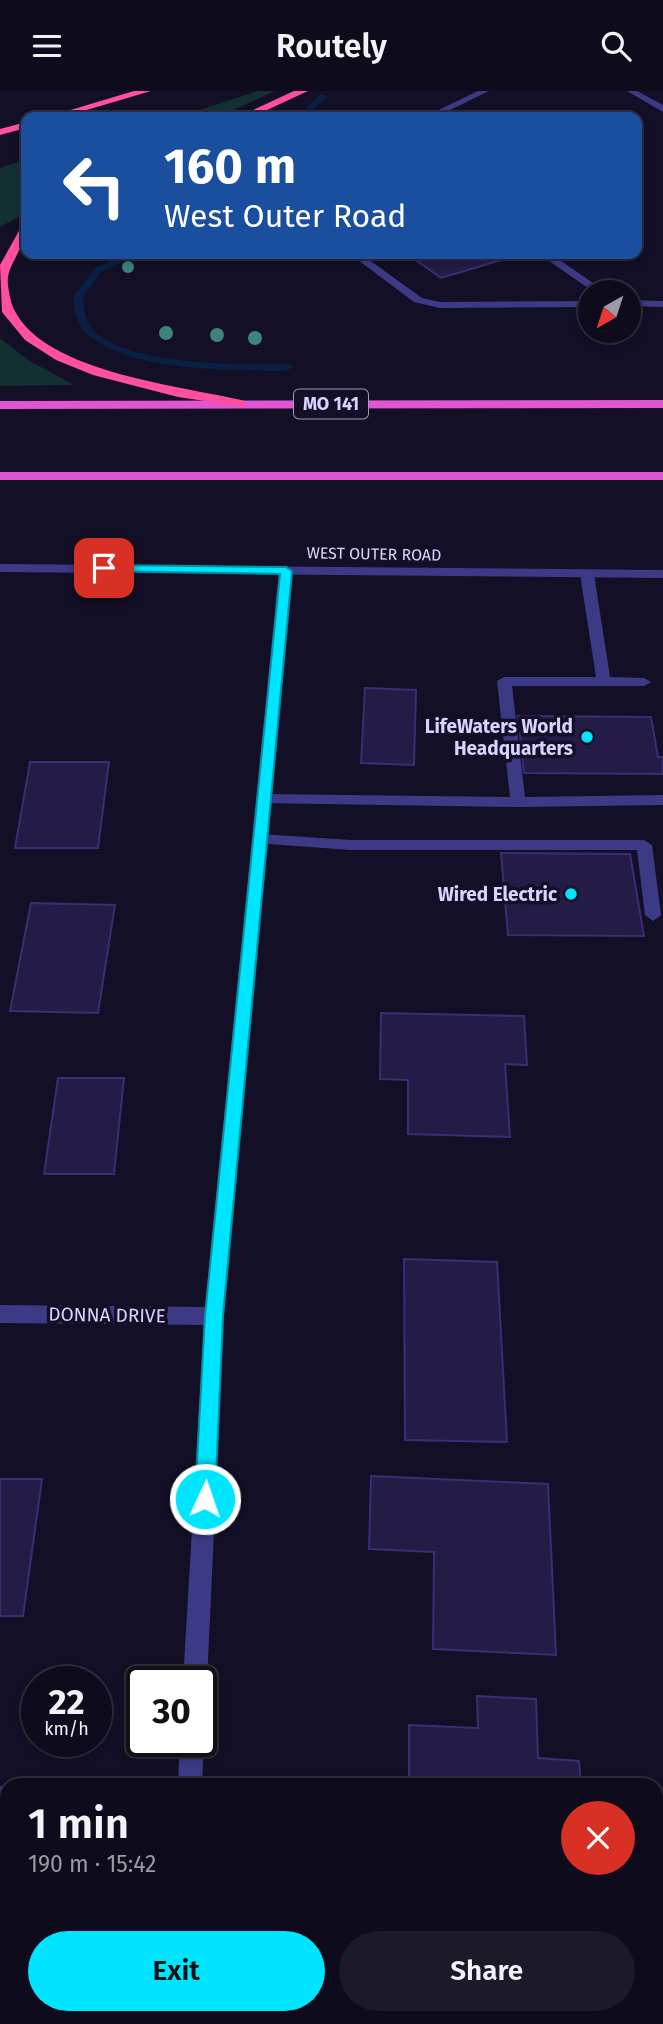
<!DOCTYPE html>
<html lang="en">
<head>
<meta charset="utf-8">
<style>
	body { margin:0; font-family:"Fira Sans",sans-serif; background:#1c1929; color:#f1f3f6; height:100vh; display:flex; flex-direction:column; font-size:26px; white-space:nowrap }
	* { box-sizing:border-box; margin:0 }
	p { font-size:23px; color:#9b9ba3 }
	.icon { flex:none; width:38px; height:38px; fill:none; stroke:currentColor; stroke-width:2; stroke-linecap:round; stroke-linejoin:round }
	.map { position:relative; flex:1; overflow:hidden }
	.drawer { position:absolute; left:0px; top:1687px; width:663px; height:247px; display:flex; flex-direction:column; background:#0e0b1c; border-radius:21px 21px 0 0; box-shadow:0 4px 10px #0003,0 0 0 2px #2e2b3b }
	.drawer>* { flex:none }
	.top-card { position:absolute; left:21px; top:21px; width:621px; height:147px; border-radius:14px; box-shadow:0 4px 10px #0003,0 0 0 2px #2e2b3b; background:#1a4fa0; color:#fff; overflow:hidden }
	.needle { width:46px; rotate:219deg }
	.buttons { position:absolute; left:578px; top:189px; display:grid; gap:14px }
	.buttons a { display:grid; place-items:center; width:63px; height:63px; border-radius:50%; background:#0e0b1c; box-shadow:0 4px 10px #0003,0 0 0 2px #2e2b3b; font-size:35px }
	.speed { position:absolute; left:21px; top:1575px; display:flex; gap:14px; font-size:35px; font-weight:700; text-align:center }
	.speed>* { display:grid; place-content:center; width:91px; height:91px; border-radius:50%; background:#0e0b1c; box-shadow:0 4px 10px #0003,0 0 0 2px #2e2b3b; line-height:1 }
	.speed small { font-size:18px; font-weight:400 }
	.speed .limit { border:4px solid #111; border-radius:10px; background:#fff; color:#111 }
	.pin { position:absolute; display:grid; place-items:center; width:60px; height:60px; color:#fff; margin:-30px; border-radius:14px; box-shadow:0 4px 10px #0006 }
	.me { position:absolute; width:77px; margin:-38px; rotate:3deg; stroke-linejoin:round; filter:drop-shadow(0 0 5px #0008) }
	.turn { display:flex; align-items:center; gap:24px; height:147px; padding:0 28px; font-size:32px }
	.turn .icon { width:91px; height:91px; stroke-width:2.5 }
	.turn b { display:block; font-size:49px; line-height:60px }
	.round { display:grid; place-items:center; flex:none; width:74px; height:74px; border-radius:37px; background:#1c1929 }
	.headline { display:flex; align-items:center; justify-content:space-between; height:119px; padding:0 28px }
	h1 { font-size:42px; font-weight:600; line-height:52px }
	.action { display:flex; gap:14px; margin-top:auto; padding:14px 28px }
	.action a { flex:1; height:80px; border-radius:42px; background:#00e5ff; color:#111; font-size:28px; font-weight:600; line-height:80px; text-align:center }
	.action a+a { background:#1c1929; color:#f1f3f6 }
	header { display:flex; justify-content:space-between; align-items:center; height:91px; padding:0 28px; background:#0e0b1c; font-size:32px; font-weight:600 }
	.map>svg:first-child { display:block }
</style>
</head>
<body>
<header><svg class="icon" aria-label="menu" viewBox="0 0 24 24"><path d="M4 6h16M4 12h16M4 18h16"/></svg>Routely<svg class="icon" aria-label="search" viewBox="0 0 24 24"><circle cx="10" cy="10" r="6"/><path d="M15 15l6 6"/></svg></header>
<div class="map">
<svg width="663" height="1933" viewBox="0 0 663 1933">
	<rect width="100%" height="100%" fill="#130f26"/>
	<!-- green -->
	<path fill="#12302f" d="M258 0H275L218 26H177Z
		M26 68V122L0 136V77Z
		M0 247 28 269 74 294 0 295Z"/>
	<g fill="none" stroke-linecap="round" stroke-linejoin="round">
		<!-- stream -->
		<path fill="#0a1f44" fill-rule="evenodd" d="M321 3 328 5 315 17 314 26H306L307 16Z
			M116 168 124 170 101 181 83 206C83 217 85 228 92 237 123 275 242 274 289 273L294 276C285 282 268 280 257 279 207 279 130 277 89 245 77 235 74 220 73 206L95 177Z"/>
	</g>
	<!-- building -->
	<path fill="#241b47" stroke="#3b2d73" stroke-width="2" d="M407 163H516L518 164 441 187Z
		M365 597 416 599 414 674 361 672Z
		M518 625 651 626 658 666H663V683L524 682Z
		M30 671H109L98 757H15Z
		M501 762 630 763 644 845 508 844Z
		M31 812 115 814 98 922 10 920Z
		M381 922 524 925 527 974 505 973 510 1046 408 1043V989L380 988Z
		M58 987H124L114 1083H44Z
		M404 1168 497 1171 507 1351 405 1349Z
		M371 1385 548 1393 556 1564 433 1558 434 1461 369 1458Z
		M0 1388H42L23 1525H0Z
		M477 1605 536 1608 538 1667 579 1670 581 1694H409V1634L478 1637Z"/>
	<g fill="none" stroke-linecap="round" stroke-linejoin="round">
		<!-- service -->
		<path fill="#3d3a85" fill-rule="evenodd" d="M478 0H489L436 26H424Z
			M627 0H637L663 14V21Z
			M350 163H361L422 207 440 211 590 210V216L440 217 414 211Z
			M539 163H551L606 201H594Z
			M628 209 663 210V216L628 215Z
			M587 479 594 483 610 586 644 587 651 591 644 595H512L525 706 663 704V714L518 716 259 712 256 708 264 703 510 706 497 590 504 586H596L580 483Z
			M260 743 351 749H644L652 754 661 824 653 830 645 824 637 759H351L255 752 252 748Z"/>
		<!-- minor -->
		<path fill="#3d3a85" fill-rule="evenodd" d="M286 476 293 480 224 1225 207 1591 201 1600V1591H183L204 1234 0 1232V1214L205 1216 279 480Z
			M201 1644 204 1650 202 1694H178L180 1650H201Z
			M0 1695H7V1719H0Z
			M161 1927H187V1933H161Z"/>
		<!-- tertiary -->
		<path fill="#3d3a85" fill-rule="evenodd" d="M0 473 663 479V487L0 481Z"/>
		<!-- trunk -->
		<path fill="#e055d1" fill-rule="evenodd" d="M663 309V317L0 318V310Z
			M0 381H663V389H0Z"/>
		<!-- motorway -->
		<path fill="#ff4fa3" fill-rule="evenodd" d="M134 0H151L63 26H47Z
			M294 0H308L252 26H238Z
			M26 31V37L0 44V38Z
			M26 134C27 157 5 174 8 194 9 202 11 214 15 220 46 282 184 295 245 310V316L178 306 93 284 56 269 25 249 2 221 0 174 20 138Z"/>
	</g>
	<!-- trees -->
	<g fill="#3d827b">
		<circle cx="128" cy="176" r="6"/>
		<circle cx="166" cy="242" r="7"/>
		<circle cx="217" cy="244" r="7"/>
		<circle cx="255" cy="247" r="7"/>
	</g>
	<!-- route -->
	<path fill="#00e5ff" stroke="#0095a6" stroke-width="2" d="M104 474 286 476 292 480 223 1225 215 1408 212 1415 205 1418 198 1415 195 1408 205 1225 280 483 99 480V475Z"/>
	<!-- markers -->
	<g fill="#00e5ff" stroke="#130f26" stroke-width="2.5">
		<circle cx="587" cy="646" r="7"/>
		<circle cx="571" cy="803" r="7"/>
	</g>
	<g text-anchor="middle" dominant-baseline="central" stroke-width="7" stroke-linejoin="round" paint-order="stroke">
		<!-- far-street labels -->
		<g font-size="16" fill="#d9d4ff" stroke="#130f26">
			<text transform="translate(374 463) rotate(1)">WEST OUTER ROAD</text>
		</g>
		<!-- shield labels -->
		<rect fill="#130f26" stroke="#9e99be" stroke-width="2" x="294" y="298.5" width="74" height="29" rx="5"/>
		<g font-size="18" font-weight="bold" fill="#d9d4ff">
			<text x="331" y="313">MO 141</text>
		</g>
		<!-- poi labels -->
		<g font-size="19" font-weight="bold" fill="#d9d4ff" stroke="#130f26" text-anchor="end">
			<text x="573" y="635">LifeWaters World<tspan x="573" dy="22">Headquarters</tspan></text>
			<text x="557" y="803">Wired Electric</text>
		</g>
		<!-- street labels -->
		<g font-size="19" fill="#d9d4ff" stroke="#130f26">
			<text transform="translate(107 1224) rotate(1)">DONNA DRIVE</text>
		</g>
	</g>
</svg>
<div class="buttons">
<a><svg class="needle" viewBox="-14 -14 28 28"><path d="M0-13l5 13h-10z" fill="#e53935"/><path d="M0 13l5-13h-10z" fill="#9b9ba3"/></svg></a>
</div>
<div class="speed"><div>22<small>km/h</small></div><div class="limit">30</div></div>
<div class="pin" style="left:104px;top:477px;background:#d93025"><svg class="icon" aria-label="arrive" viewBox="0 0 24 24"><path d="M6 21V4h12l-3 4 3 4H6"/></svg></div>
<svg class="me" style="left:205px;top:1408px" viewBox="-20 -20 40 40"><circle r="17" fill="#00e5ff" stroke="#fff" stroke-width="3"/><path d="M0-11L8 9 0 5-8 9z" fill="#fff"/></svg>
<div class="top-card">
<div class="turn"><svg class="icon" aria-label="left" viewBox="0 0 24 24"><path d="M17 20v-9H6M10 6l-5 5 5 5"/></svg><div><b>160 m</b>West Outer Road</div></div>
</div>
<section class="drawer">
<div class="headline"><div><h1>1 min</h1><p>190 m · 15:42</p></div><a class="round" style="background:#d93025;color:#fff"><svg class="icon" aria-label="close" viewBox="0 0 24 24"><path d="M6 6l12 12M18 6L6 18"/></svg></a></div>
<div class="action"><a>Exit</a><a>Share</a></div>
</section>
</div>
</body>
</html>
